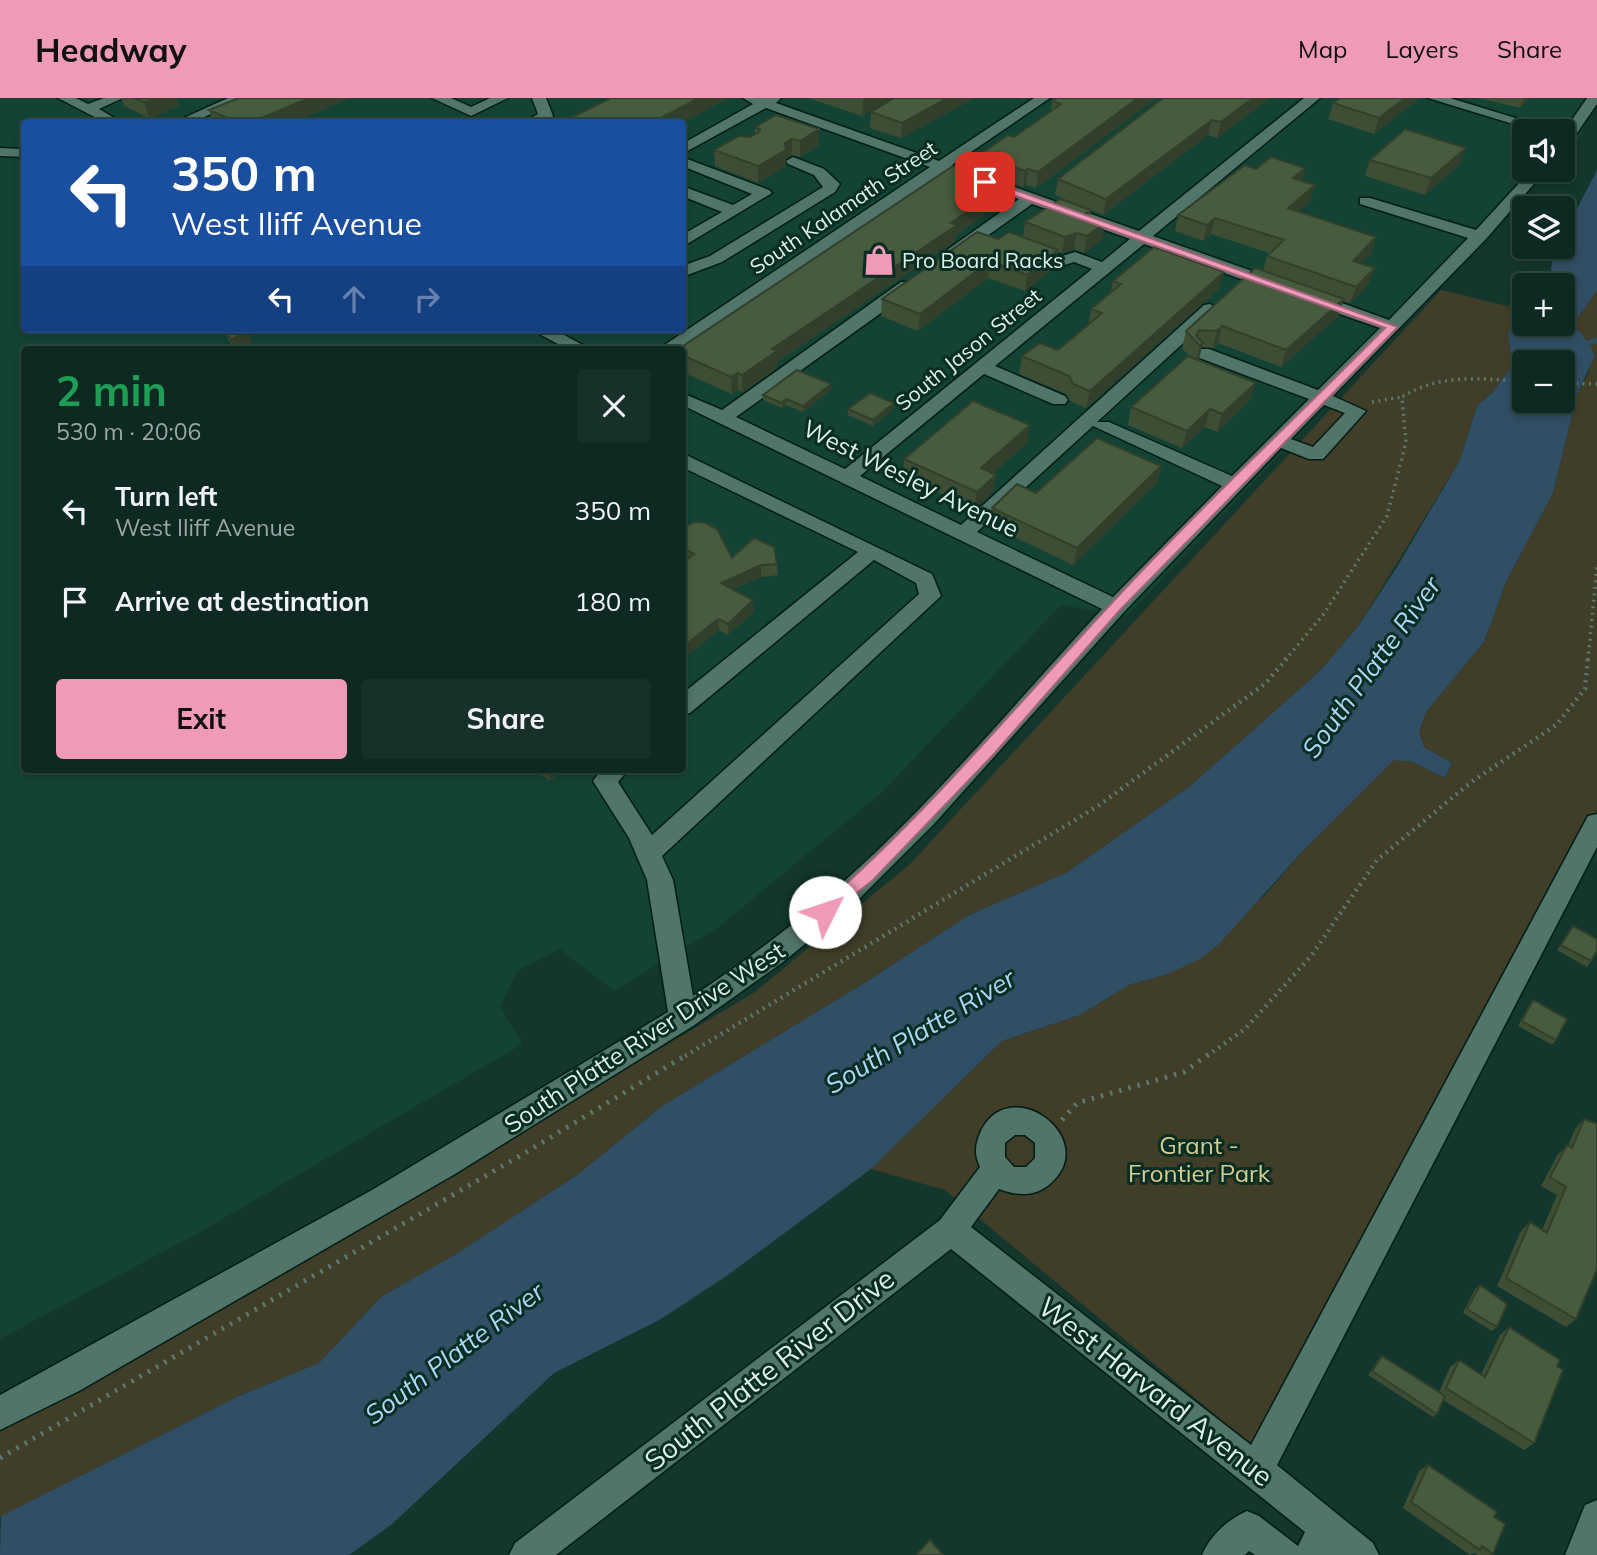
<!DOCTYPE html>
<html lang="en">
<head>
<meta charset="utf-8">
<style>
	body { margin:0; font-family:Mulish,sans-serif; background:#17312a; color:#f1f3f6; height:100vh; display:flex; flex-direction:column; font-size:26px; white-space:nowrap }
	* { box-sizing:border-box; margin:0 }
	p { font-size:23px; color:#9ba6a5 }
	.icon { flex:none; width:38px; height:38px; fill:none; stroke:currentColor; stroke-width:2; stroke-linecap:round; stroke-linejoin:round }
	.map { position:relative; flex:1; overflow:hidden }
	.drawer { position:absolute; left:21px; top:248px; width:665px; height:427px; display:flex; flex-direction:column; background:#0e2921; border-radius:7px; box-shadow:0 4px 10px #0003,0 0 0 2px #2e453f }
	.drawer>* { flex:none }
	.top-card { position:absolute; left:21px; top:21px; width:665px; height:214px; border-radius:7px; box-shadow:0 4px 10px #0003,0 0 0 2px #2e453f; background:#1a4fa0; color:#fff; overflow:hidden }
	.controls { position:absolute; left:1512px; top:21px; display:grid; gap:14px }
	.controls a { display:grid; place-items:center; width:63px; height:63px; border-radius:7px; background:#0e2921; box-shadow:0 4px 10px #0003,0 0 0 2px #2e453f; font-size:35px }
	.pin { position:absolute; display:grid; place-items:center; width:60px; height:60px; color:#fff; margin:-30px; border-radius:14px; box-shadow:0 4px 10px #0006 }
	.me { position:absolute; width:77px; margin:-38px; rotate:49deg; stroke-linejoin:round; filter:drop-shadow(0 0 5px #0008) }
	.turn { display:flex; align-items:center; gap:24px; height:147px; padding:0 35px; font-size:32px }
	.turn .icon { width:91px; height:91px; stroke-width:2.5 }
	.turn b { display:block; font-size:49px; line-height:60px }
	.lanes { display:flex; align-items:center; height:66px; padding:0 35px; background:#0003; justify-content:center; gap:35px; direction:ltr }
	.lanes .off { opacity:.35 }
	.round { display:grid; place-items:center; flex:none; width:74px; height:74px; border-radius:7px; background:#17312a }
	.overview { display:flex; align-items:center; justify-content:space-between; height:119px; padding:0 35px }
	h1 { font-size:42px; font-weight:700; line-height:52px; color:#1e9e55 }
	.button { display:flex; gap:14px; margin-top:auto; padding:14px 35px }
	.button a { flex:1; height:80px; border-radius:7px; background:#ef9ab8; color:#111; font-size:28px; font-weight:700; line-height:80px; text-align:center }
	.button a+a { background:#17312a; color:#f1f3f6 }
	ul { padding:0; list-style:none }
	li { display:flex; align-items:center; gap:21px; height:91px; padding:0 35px }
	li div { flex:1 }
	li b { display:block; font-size:26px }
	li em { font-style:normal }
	header { display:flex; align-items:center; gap:42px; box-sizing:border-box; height:98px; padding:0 35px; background:#ef9ab8; color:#111 }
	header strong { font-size:33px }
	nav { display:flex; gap:38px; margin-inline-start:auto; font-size:24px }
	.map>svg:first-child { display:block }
</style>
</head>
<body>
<header>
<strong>Headway</strong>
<nav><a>Map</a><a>Layers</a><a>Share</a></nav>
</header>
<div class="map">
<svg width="1597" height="1457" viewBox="0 0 1597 1457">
	<rect width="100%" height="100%" fill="#13372c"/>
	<!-- built -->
	<path fill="#134335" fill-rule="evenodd" d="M0 0H1597L1579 40 1563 58V33H1524V72H1549L1127 518 1061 507 880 696 720 828 614 893 560 851 517 873 500 909 523 946 200 1134 0 1241ZM24 24H682V231H24ZM24 252H682V672H24Z"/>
	<!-- green -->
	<path fill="#403d28" d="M1441 192 1516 210 1508 237 1512 268 1493 294 1477 308 1460 362 1359 527 1320 573 1190 688 1066 775 969 817 866 884 662 1008 577 1077 456 1156 381 1199 319 1265 241 1297 0 1419V1330L464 1068 755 894 910 766Z
		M1597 193V712L1254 1349 945 1092 871 1071 1002 943 1080 917 1129 887 1168 876 1265 797 1301 755 1394 661 1413 664 1445 680 1452 665 1424 649 1419 634 1426 614 1484 544 1506 484 1553 395 1577 297 1589 274 1583 237 1572 227Z"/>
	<!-- water -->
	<path fill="#304e64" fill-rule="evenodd" d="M1597 72V193L1572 227 1583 237 1595 257 1577 297 1553 395 1506 484 1484 544 1426 614 1419 634 1424 649 1452 665 1445 680 1413 664 1394 662 1301 755 1219 846 1200 861 1168 876 1129 887 1080 917 1002 943 871 1071 728 1177 661 1221 554 1275 391 1427 349 1457H0L1 1418 241 1297 319 1265 381 1199 456 1156 577 1077 662 1008 866 884 969 817 1066 775 1190 688 1320 573 1359 527 1397 469 1460 362 1477 308 1493 294 1512 268 1508 237 1516 210 1524 205V226H1563V187H1546C1553 175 1550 162 1557 149H1563V138ZM1524 264H1563V303H1524Z"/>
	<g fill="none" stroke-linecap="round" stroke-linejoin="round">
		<!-- stream-far1 -->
		<path stroke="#304e64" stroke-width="5" d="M1579 248 1597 242"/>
		<!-- stream -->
		<path stroke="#304e64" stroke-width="6" d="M1579 248 1582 247"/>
		<defs>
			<path id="minor" d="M58 0H76L88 6 104 0H123L99 11 121 24H104Z
				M228 0H247L193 24H175Z
				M432 0H451L471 9 490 0H508L471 18Z
				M532 0H546L553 18 551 21 525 24 538 16Z
				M743 0H781L776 5 939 63 1034 0H1050L952 67 1139 133 1304 0H1320L1153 138 1283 184V192H1271L1144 146 995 268 1065 298 1068 302 1065 306H1053L984 276 860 378 961 427 1204 207 1210 206 1218 211 1216 215 1097 324H1109L1232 378 1309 301 1197 259 1194 255 1197 251H1209L1318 292 1380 230 1305 204 1303 200 1305 196H1317L1389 222 1468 140 1360 106V100H1370L1476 132 1531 72H1546L1486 141 1333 298 1366 313 1323 361H1309L1281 350 1124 514 934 726 854 806 783 864 693 928 455 1076 79 1293 0 1332V1297L372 1092 668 914 647 782 629 740 593 683 601 672H628L618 684 652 737 919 496 916 485 874 462 690 615 682 617V596L858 454 682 369V355L932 476 941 498 662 758 673 782 693 898C758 855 820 807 877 753 956 677 1027 592 1102 511L682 307V295L722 312 901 184H913V192L736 319 845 371 1092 171 1074 164 1062 168 1020 153V147H1032L1062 158 1075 154 1102 164 1130 141 1032 106 959 158H947V152L1019 101 943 74 678 252H657L930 69 766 10 682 56V46L753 6ZM1324 307 1345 315 1313 349 1291 341ZM1093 328 1222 388 1113 499 977 434Z
				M1428 0H1450L1558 33H1536Z
				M1587 0H1597V6L1568 48 1563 49V35Z
				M0 50 24 51V59L0 58Z
				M682 59 769 92 772 95 682 149V137L722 114 682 98V88L733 107 752 96 682 68Z
				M793 59 824 71 840 86 835 94 722 164 682 179V168L710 158 823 89 814 77 788 66 786 63Z
				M530 231H553L592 252H569Z
				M1597 716V749L1277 1367 1373 1445 1379 1457H1255L1249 1453 1245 1457H1202C1210 1438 1228 1421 1247 1413L1259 1418 1298 1448 1305 1434 951 1151 556 1457H509L515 1445 940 1122 980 1069C974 1056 975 1046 981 1033 1010 973 1102 1041 1050 1086 1035 1099 1017 1098 999 1091L971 1129 1251 1347 1588 718ZM1015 1037H1025L1035 1045V1060L1026 1069H1014L1005 1059V1045Z
				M1597 1402V1457H1565L1585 1407Z"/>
		</defs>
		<!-- minor casing -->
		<use href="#minor" stroke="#031d15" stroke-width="3"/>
		<!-- path-far2 -->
		<path stroke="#5b796f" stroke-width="3.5" stroke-dasharray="2 4.5" stroke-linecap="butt" d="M1563 285 1597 286
			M1372 304 1402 299
			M1285 562 1323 517 1387 418 1406 344 1402 299C1440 275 1481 281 1524 283
			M1588 562 1597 468"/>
		<!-- path-far1 -->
		<path stroke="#5b796f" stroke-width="4.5" stroke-dasharray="2 5" stroke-linecap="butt" d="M685 958 1098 708 1266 585 1287 560
			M1207 958 1245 931 1311 858 1377 762 1470 685 1556 627 1585 591 1588 560"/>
		<!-- path -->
		<path stroke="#5b796f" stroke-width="5" stroke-dasharray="2.5 7" stroke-linecap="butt" d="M1062 1022 1077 1005 1184 974 1209 956
			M0 1360 518 1059 688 956"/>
		<!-- minor -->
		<use href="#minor" fill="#517568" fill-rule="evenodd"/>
	</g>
	<!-- wall -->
	<path fill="#3d4e35" d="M121 0H176L179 8 149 20 124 8Z
		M239 0H350L293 24H213L209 12Z
		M808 0H891L862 18Z
		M975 0 901 40 870 30 871 14Z
		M1156 0 1036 90 1026 87 1023 89 1010 85 1008 100 956 137 955 143 777 264V270L743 294 738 292 732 296 682 274V252L960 70 978 72 979 57 1014 39 1051 13 1052 3Z
		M1270 0 1217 40 1208 37 1103 117 1091 112 1090 119 1102 142 1084 155 1074 151 1062 155 1058 154 1055 169 1025 193 988 180 918 233 881 218 882 201 998 141 1023 139 1025 124 1090 112 1055 97 1058 81Z
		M1340 0H1420L1374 36 1328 21 1333 5Z
		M1478 0H1530L1520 10Z
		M755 29 819 31V47L800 59 792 57 786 60V68L758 85 715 68 714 52 755 36Z
		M1370 62 1460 66 1425 97 1365 78Z
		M1305 70 1301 83 1310 104 1298 113 1376 139 1371 156 1361 165 1369 186 1350 205 1343 203 1338 218 1281 269 1218 245 1213 250 1202 249 1199 262 1256 285 1250 302 1217 334 1205 329 1182 350 1128 327 1131 309 1190 259 1182 250 1186 233 1263 173 1267 158 1269 155 1211 136 1203 143 1175 133 1178 117 1256 71Z
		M1113 183 1219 191 1086 310 1070 303 1066 296 1019 276 1022 258 1058 252 1088 228 1091 211 1111 194Z
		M223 231H247L253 248 247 252H234Z
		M831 286V292L803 314 786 307 782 310 763 302V297Z
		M894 305 893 311 873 328 848 317V311Z
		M1030 327 1027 345 993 375 996 377 993 394 974 411 903 378 904 361Z
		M1161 368 1157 385 1073 467 989 427 992 410 1036 395Z
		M682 430 732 460 777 466 778 477 761 479 733 491 753 502 754 514 728 537 719 532 682 562V465L686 463 682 461Z
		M534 672H562L550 683Z
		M1573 828 1591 863 1587 869 1557 852Z
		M1533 902 1556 942 1552 947 1518 928 1529 907Z
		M1584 1021 1576 1221 1566 1229 1497 1188 1521 1133 1530 1124 1542 1132 1557 1097 1541 1088 1558 1056 1568 1048 1575 1031Z
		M1480 1187 1497 1229 1492 1233 1463 1215 1475 1191Z
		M1509 1229 1557 1268 1534 1345 1524 1352 1443 1302 1437 1316 1433 1319 1368 1277 1378 1262 1382 1258 1439 1294 1450 1269 1459 1262 1481 1276 1500 1237Z
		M1428 1367 1494 1419 1493 1456 1490 1457H1477L1475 1455 1470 1457 1403 1410 1419 1373Z"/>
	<!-- shaded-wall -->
	<path fill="#32402b" d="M155 0H176L179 8 149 20 144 4Z
		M309 0H350L293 24H252Z
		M699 0H729L682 25 653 24Z
		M866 0H891L862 18 863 2Z
		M947 0H975L901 40 902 25Z
		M1138 0H1156L1036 90 1038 74Z
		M1253 0H1270L1217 40 1221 24Z
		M1405 0H1420L1374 36 1379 20Z
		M1524 0H1530L1520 10Z
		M1212 22 1208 37 1103 117 1106 101Z
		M819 31V47L800 59V43Z
		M792 41V57L786 60V68L758 85V68L785 45Z
		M1466 50 1460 66 1425 97 1431 80Z
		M1305 70 1300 86 1293 80Z
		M1028 71 1026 87 1023 89 1025 73Z
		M1010 84 1008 100 956 137 955 143 777 264V270L743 294 742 277 772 251Z
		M1315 87 1310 104 1283 126 1288 110Z
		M1215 120 1211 136 1203 143 1207 127Z
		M1105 125 1102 142 1084 155 1087 138Z
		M1077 135 1074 151 1062 155 1065 139Z
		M1376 139 1371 156 1347 179 1353 163Z
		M1058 152 1055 169 1025 193 1027 177Z
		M990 163 988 180 918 233 920 216Z
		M1375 170 1369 186 1350 205 1356 189Z
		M1224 174 1219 191 1086 310 1090 293Z
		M1344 201 1338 218 1281 269 1286 252Z
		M1222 228 1218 245 1213 250 1217 233Z
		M248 233 253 248 247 252H235L231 242Z
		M1203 245 1198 262 1195 265 1200 248Z
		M738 275V292L732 296 731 279Z
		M1256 285 1250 302 1217 334 1222 316Z
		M831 286V292L803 314V308Z
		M786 301V307L782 310V305Z
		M894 305 893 311 873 328V322Z
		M1210 311 1205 329 1182 350 1187 333Z
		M1030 327 1027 345 979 387 981 370Z
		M1161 368 1157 385 1073 467 1077 450Z
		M996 377 993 394 974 411 977 394Z
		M761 467V479L721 496V485Z
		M753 502 754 514 728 537V526Z
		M718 521 719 532 682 562V550Z
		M548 672H562L550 683Z"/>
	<!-- building -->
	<path fill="#475b3e" stroke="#32402b" stroke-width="2" d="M134 0H155L144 4Z
		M239 0H309L252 24H237L209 12Z
		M611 0H699L653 24H562Z
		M894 0H947L902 25 871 14Z
		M1057 0H1138L1038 74 1028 71 1025 73 979 57 1008 37 1014 39 1061 6 1052 3Z
		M1163 0H1253L1221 24 1212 22 1106 101 1058 81Z
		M1340 0H1405L1379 20 1333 5Z
		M776 17 819 31 800 43 792 41 785 45 786 52 758 68 714 52 739 38 750 39 759 34 760 31 755 29Z
		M1405 31 1466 50 1431 80 1370 62Z
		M1271 59 1305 70 1293 80 1315 87 1288 110 1376 139 1353 163 1375 170 1356 189 1267 158 1284 142 1215 120 1207 127 1178 117 1245 67 1256 71Z
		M953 68 960 70 964 68 1010 84 951 125 957 127 772 251 777 253 742 277 738 275 731 279 682 257V252H677Z
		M1060 101 1091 112 1084 117 1105 125 1087 138 1077 135 1065 139 1025 124Z
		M977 134 998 141 1009 134 1058 152 1027 177 990 163 920 216 882 201Z
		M1154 149 1224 174 1090 293 1073 286 1069 278 1022 258 1040 245 1058 252 1102 215 1091 211 1121 186 1113 183Z
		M1255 170 1344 201 1286 252 1222 228 1217 233 1199 232 1196 238 1203 245 1200 248 1186 233Z
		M225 231H247L248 233 231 242Z
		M1188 258 1256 285 1222 316 1210 311 1187 333 1131 309Z
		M797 272 831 286 803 308 786 301 782 305 763 297Z
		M870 295 894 305 873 322 848 311Z
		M973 303 1030 327 981 370 996 377 977 394 904 361Z
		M1097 340 1161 368 1077 450 992 410 1017 386 1036 395Z
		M694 424 706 425 717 431 732 460 754 440 774 449 777 466 761 467 721 485 753 502 728 526 718 521 682 550V465L694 456 682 450V430Z
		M1573 828 1597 841V853L1591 863 1561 847Z
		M1533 902 1567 921 1556 942 1522 923Z
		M1584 1021 1597 1026V1171L1576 1221 1506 1180 1530 1124 1547 1135 1566 1089 1550 1079 1567 1047 1572 1050Z
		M1480 1187 1507 1206 1497 1229 1467 1211Z
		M1509 1229 1560 1262 1557 1268 1563 1272 1534 1345 1446 1290 1459 1262 1485 1279Z
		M1382 1258 1445 1298 1437 1316 1372 1273Z
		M1428 1367 1497 1414 1494 1419 1505 1426 1493 1456 1482 1448 1480 1452 1411 1404Z
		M930 1442 943 1457H916Z"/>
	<!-- route -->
	<path fill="#ef9ab8" stroke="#9b6478" stroke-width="2" d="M985 81 1398 229 1120 512 994 656 873 782 825 821 820 819 817 814 820 809C925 718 1014 610 1109 508 1197 412 1293 323 1385 230L982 86Z"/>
	<!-- icons -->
	<defs>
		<symbol id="shop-bare" viewBox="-9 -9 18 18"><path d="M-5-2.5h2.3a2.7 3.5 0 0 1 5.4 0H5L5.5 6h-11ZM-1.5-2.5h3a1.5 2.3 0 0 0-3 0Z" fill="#ef9ab8" stroke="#082d23" stroke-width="2.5" paint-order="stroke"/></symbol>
	</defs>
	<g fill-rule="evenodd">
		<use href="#shop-bare" x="857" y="140" width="44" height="44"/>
	</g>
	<g text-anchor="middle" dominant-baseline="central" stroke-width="6" stroke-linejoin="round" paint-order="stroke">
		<!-- far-street labels -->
		<g font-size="21" fill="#ddf0e9" stroke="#082d23">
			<text transform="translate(843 109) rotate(-34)">South Kalamath Street</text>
			<text transform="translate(968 251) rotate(-39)">South Jason Street</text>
		</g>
		<!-- far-poi labels -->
		<g font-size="21" fill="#ddf0e9" stroke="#082d23" text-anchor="start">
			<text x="902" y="162">Pro Board Racks</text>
		</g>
		<!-- street labels -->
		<g font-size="24" fill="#ddf0e9" stroke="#082d23">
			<text transform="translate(911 380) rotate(26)">West Wesley Avenue</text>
			<text transform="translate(644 939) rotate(-33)">South Platte River Drive West</text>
		</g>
		<!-- park labels -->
		<g font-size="24" fill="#d5cd8f" stroke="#082d23">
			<text x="1199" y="1047">Grant -<tspan x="1199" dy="28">Frontier Park</tspan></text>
		</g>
		<!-- water labels -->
		<g font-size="26" font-style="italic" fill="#abd7f8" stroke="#082d23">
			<text transform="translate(1371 569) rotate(-54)">South Platte River</text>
			<text transform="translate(920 933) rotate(-31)">South Platte River</text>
			<text transform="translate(454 1255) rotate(-37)">South Platte River</text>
		</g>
		<!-- near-street labels -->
		<g font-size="28" fill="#ddf0e9" stroke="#082d23">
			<text transform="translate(769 1271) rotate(-38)">South Platte River Drive</text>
			<text transform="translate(1156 1293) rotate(38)">West Harvard Avenue</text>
		</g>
	</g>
</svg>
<div class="controls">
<a><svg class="icon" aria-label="sound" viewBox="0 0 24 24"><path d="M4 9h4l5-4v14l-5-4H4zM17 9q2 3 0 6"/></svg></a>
<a><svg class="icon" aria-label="layers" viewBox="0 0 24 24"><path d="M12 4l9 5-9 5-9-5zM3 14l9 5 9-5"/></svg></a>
<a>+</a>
<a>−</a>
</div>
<div class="pin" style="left:985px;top:84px;background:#d93025"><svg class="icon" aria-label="arrive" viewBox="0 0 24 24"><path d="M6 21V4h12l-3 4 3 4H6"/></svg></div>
<svg class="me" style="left:825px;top:814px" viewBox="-20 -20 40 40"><circle r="19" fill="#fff"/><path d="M0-13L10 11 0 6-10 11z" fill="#ef9ab8"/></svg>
<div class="top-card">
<div class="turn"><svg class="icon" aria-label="left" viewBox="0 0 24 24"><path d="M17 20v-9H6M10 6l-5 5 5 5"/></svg><div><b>350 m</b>West Iliff Avenue</div></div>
<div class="lanes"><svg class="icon" aria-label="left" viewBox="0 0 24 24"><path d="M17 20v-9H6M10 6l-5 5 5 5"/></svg><svg class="icon off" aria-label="ahead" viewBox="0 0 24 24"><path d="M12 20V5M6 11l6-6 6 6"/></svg><svg class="icon off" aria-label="right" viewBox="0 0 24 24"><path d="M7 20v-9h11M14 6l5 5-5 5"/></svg></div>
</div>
<section class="drawer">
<div class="overview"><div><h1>2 min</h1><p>530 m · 20:06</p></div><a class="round"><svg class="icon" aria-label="close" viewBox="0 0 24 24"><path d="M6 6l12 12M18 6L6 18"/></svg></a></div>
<ul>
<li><svg class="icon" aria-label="left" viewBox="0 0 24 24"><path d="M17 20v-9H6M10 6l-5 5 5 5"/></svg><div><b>Turn left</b><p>West Iliff Avenue</p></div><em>350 m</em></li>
<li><svg class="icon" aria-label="arrive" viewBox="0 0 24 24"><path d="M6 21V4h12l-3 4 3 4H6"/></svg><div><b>Arrive at destination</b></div><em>180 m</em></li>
</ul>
<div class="button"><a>Exit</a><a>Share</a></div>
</section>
</div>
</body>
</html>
